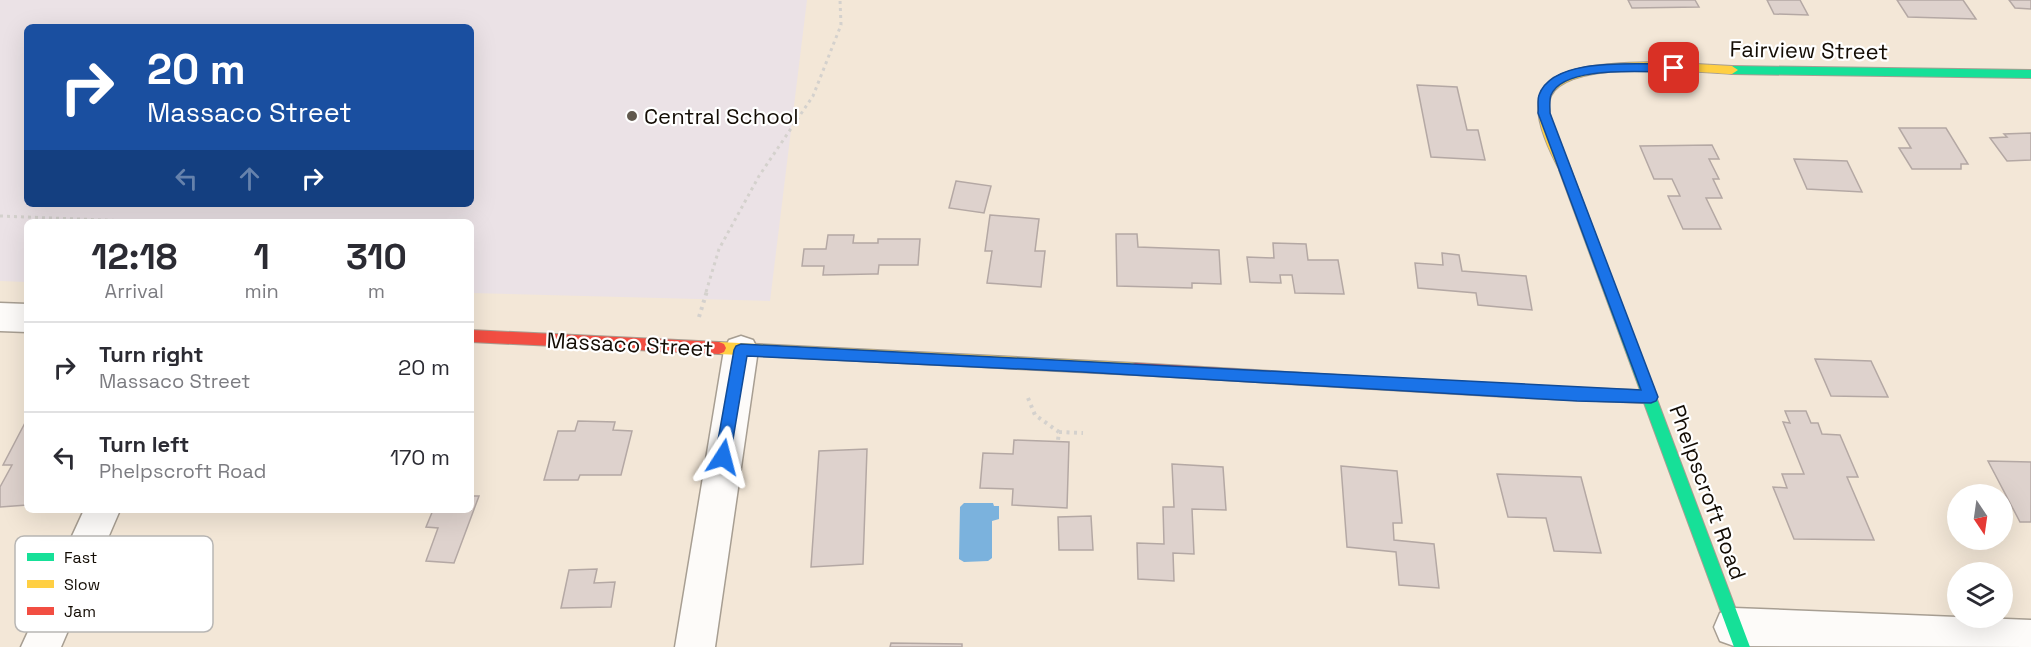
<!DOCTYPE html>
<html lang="en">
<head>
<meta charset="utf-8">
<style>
	body { margin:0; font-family:"Space Grotesk",sans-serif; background:#f7f7f7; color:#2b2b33; height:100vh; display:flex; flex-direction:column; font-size:22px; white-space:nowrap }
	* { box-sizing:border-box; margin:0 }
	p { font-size:20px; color:#7c7c81 }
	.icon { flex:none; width:33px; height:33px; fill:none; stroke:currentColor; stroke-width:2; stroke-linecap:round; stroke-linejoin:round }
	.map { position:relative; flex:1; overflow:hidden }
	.details { position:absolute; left:24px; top:219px; width:450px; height:294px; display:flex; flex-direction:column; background:#fff; border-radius:9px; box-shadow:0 6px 24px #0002 }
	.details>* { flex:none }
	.top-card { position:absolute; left:24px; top:24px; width:450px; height:183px; border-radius:9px; box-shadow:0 6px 24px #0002; background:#1a4fa0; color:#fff; overflow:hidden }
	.needle { width:39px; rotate:167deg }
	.fabs { position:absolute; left:1947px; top:484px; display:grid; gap:12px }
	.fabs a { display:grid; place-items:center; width:66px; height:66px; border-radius:50%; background:#fff; box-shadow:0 6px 24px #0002; font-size:30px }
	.pin { position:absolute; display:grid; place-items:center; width:51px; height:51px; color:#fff; margin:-26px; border-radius:12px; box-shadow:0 3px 9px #0006 }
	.me { position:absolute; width:66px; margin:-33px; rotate:9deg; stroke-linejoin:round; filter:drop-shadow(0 0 4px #0008) }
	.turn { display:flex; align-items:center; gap:21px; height:126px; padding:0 24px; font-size:27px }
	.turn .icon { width:78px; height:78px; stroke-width:2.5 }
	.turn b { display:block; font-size:42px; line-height:51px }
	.lanes { display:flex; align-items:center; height:57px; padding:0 24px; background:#0003; justify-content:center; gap:30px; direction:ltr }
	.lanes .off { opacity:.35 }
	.eta { display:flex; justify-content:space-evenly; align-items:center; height:102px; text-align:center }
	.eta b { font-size:36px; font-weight:700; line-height:42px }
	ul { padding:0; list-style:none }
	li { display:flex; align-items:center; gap:18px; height:90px; padding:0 24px; border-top:2px solid #e1e1e2 }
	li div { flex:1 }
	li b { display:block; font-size:22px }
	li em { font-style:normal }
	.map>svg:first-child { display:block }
</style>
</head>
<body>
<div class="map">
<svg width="2031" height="647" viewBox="0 0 2031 647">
	<rect width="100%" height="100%" fill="#f3e7d7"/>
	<!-- education -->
	<path fill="#ebe2e6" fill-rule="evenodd" d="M0 0H807L770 301 471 293V222H27V282L0 281ZM27 27H471V204H27Z"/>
	<!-- water -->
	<path fill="#7bb2dd" d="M964 503H993L994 506H999V519L992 521V558L988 561 964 562 959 559 960 507Z"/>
	<!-- building -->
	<path fill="#ded2cd" stroke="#b4a8a4" stroke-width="1.5" d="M1628 0H1695L1699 7 1632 8Z
		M1767 0H1800L1808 15 1774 14Z
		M1897 0H1963L1976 19 1908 17Z
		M2009 0H2031V9L2015 8Z
		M1417 85 1457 87 1467 130H1478L1485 160 1431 157Z
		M1899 128H1946L1968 164H1961V169H1912L1899 148H1911Z
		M2031 133V160L2007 161 1990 138 2007 137 2004 134Z
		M1712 145 1719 159H1709L1719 179H1713L1722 198H1706L1721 229H1683L1668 196H1680L1672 179H1654L1640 146Z
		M1794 159 1847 161 1862 192 1807 189Z
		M956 181 991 186 984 213 949 208Z
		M990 215 1039 219 1035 251H1045L1041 287 987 283 992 251H985Z
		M1116 234H1137L1138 247 1219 250 1221 284 1192 283V288L1117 286Z
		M828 235H854L853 243H878V239H920L918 265H879L878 274H873L823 275 824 266H802L804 249H826Z
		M1273 243 1306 244 1308 260H1338L1344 294 1295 293 1292 275H1280L1281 283 1250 282 1247 257 1274 258Z
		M1442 253 1459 255 1462 271 1526 276 1532 310 1478 305 1476 293 1418 288 1415 263 1443 265Z
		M1815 359 1871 361 1888 397 1831 396Z
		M1785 411H1806L1811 423H1818L1822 434 1840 435 1858 477H1847L1874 540 1794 539 1773 487 1787 488 1782 474H1804L1783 422 1790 423Z
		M27 419V505L0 507V487L12 465H3Z
		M578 421 615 422 613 430 632 431 621 475H580L578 480H544L558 431H575Z
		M1014 440 1069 442 1067 508 1012 505 1013 489 980 488 983 453 1013 454Z
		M867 449 863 564 811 567 819 451Z
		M1988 461 2031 462V522H2020Z
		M1172 464 1223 467 1226 510 1192 509 1194 554 1173 553 1174 581 1138 579 1137 543 1164 544 1163 507H1174Z
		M1341 466 1397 471 1402 523H1393L1394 540 1434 544 1439 588 1399 585 1396 552 1347 547Z
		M1497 474 1581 477 1601 553 1554 551 1546 518 1508 517Z
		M471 496H479L454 563 426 561 438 528 426 527 433 510H471Z
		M1091 516 1093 550H1059L1058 517Z
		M597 569 594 583 615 582 611 607 561 608 569 570Z
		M891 643 962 644V647H890Z"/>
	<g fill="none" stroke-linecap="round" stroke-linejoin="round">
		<defs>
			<path id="street" d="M0 303 27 304V332L0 331Z
				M741 336 753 340 758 350 715 647H675L724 350 729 340Z
				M84 510H120L61 647H21Z
				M1734 608 2031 620V647L1734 646 1720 641 1714 627 1720 613Z"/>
			<path id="fast" d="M1732 66 2031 70V78L1732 74 1726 70Z
				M1565 165 1571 170 1750 647H1734L1644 403 1523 398 1518 396 1516 392 1518 388 1523 386 1640 390 1559 170Z"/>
			<path id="slow" d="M1660 62 1732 66 1738 70 1732 74C1696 72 1569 59 1551 96 1543 114 1564 153 1571 170L1569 173H1561C1551 154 1534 121 1539 98 1548 60 1630 63 1660 62Z
				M719 342 1135 363 1140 365 1142 369 1140 373 1135 375 719 354 714 352 712 348 714 344Z"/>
			<path id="jam" d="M471 330 719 342 724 344 726 348 724 352 719 354 471 342Z
				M1135 363 1523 386 1528 388 1530 392 1528 396 1523 398 1135 375 1130 373 1128 369 1130 365Z"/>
		</defs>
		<!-- street casing -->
		<use href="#street" stroke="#a79e92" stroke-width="3"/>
		<!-- fast casing -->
		<use href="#fast" stroke="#a79e92" stroke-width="2"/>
		<!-- slow casing -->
		<use href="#slow" stroke="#a79e92" stroke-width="2"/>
		<!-- jam casing -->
		<use href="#jam" stroke="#a79e92" stroke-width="2"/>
		<!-- path-far1 -->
		<path stroke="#d4d1cd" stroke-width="3" stroke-dasharray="3 4" stroke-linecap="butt" d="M0 216 155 222
			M706 292 719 249 759 176 813 96 841 25 840 0"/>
		<!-- path -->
		<path stroke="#d4d1cd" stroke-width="4" stroke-dasharray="3 4.5" stroke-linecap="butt" d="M699 317 707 291
			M1028 398 1035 415 1059 432 1058 440
			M1059 432 1083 433"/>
		<!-- street -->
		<use href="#street" fill="#fdfbf9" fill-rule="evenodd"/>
		<!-- fast -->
		<use href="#fast" fill="#16e098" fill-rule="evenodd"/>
		<!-- slow -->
		<use href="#slow" fill="#ffcf43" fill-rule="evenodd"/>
		<!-- jam -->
		<use href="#jam" fill="#f24e42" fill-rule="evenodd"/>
	</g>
	<!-- route -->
	<path fill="#1a73e8" stroke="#114b97" stroke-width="1.5" d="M1674 64 1680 68 1674 72C1646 73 1564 64 1551 95 1549 100 1550 108 1550 113L1658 397 1656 401 1651 403 1577 401 1082 372 747 356 730 457 728 462 723 464 718 462 715 457 734 350 736 346 741 344 1641 390 1538 113C1539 108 1537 100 1539 95 1553 55 1641 65 1674 64Z"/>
	<!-- markers -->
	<circle fill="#61594e" stroke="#fff" stroke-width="2" cx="632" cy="116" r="6"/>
	<g text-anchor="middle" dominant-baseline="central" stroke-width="4.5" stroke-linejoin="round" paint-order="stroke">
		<!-- street labels -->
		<g font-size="22" fill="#130c04" stroke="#fff">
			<text transform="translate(1809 50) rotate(1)">Fairview Street</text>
			<text transform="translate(630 344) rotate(3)">Massaco Street</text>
			<text transform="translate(1708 492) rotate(70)">Phelpscroft Road</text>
		</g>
		<!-- poi labels -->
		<g font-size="22" fill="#130c04" stroke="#fff" text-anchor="start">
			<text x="644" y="116">Central School</text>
		</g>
	</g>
	<!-- legend -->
	<rect x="15" y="536" width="198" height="96" rx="9" fill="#fff" stroke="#b8b6b4" stroke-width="1.5"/>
	<rect x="27" y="553" width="27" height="8" fill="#16e098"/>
	<rect x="27" y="580" width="27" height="8" fill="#ffcf43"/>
	<rect x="27" y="607" width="27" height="8" fill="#f24e42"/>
	<g font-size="16" fill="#130c04">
		<text x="64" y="563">Fast</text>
		<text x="64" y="590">Slow</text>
		<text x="64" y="617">Jam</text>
	</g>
</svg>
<div class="fabs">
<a><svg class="needle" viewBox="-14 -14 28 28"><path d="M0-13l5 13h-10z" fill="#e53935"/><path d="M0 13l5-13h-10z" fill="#7c7c81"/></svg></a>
<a><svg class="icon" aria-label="layers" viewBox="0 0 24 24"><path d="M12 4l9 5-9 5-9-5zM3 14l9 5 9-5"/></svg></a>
</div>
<div class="pin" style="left:1674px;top:68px;background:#d93025"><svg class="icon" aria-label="arrive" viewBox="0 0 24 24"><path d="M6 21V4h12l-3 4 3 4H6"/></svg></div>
<svg class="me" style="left:723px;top:457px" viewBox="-20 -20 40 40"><path d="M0-17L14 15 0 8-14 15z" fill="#1a73e8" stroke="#fff" stroke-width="4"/></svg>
<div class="top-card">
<div class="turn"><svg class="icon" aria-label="right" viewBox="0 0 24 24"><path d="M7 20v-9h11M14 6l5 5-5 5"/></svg><div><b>20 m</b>Massaco Street</div></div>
<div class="lanes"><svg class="icon off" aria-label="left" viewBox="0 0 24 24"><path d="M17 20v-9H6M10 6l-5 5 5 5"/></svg><svg class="icon off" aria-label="ahead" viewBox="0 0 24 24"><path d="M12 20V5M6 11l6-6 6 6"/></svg><svg class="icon" aria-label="right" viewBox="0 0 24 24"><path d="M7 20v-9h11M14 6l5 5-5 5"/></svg></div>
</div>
<section class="details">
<div class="eta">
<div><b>12:18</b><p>Arrival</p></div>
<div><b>1</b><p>min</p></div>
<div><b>310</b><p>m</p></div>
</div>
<ul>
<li><svg class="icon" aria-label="right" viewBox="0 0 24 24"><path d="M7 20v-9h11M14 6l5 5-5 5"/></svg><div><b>Turn right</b><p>Massaco Street</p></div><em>20 m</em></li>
<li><svg class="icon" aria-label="left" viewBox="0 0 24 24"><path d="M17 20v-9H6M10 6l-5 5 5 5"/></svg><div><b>Turn left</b><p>Phelpscroft Road</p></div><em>170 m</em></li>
</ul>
</section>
</div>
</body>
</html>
